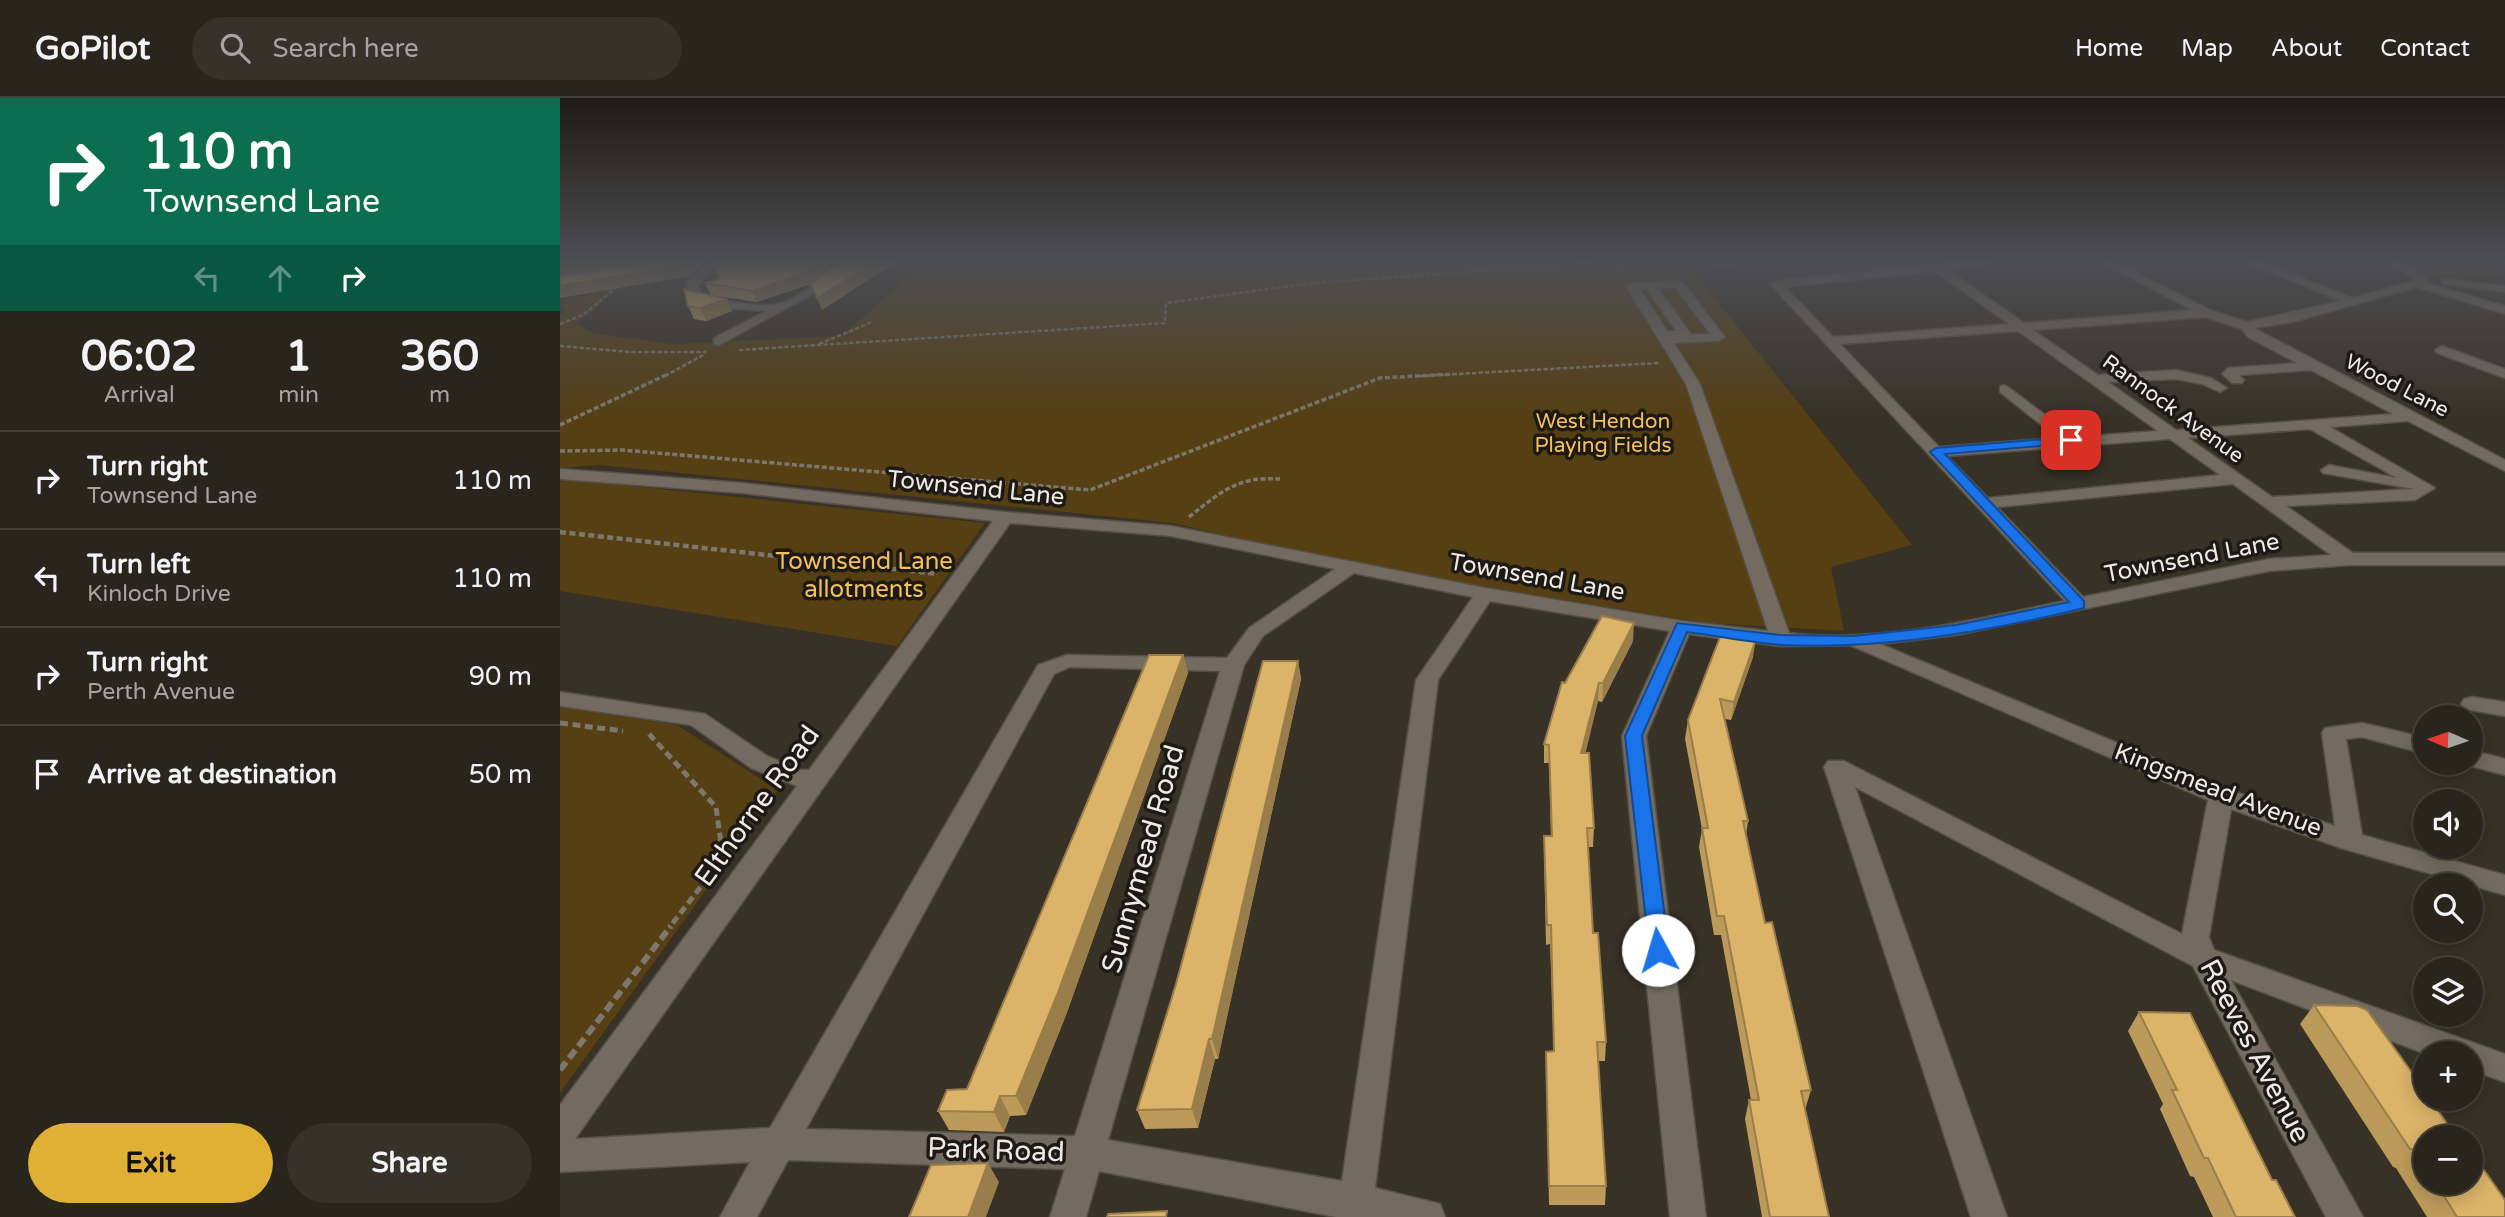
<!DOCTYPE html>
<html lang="en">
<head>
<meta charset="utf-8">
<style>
	body { margin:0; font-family:"Varela Round",sans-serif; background:#363129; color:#f1f3f6; height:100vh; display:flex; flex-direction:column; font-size:26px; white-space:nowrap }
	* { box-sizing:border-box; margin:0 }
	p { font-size:23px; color:#a5a5a3 }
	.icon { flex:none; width:38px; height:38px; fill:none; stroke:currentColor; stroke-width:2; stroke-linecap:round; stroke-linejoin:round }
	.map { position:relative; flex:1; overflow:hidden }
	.panel { display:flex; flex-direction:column; background:#2a251c; width:560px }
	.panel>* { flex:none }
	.banner { background:#0b6e4f; color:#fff; overflow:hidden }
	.needle { width:46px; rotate:272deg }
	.tools { position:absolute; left:1853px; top:607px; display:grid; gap:14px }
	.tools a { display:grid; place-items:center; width:70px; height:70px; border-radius:50%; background:#2a251c; box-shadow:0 4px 18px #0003,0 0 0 2px #46423b; font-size:35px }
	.pin { position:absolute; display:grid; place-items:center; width:60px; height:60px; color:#fff; margin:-30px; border-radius:14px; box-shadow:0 4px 10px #0006 }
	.me { position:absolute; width:77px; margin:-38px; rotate:354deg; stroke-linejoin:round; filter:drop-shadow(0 0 5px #0008) }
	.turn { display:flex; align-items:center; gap:24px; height:147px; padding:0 28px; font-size:32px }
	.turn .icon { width:91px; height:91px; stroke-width:2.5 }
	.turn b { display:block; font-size:49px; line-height:60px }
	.lanes { display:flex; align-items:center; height:66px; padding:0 28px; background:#0003; justify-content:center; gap:35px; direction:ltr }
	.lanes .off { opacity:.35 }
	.eta { display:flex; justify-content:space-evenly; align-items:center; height:119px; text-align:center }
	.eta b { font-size:42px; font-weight:700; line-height:49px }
	.cta { display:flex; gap:14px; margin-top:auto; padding:14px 28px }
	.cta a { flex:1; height:80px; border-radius:42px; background:#dfb034; color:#111; font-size:28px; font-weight:700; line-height:80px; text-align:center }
	.cta a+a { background:#363129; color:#f1f3f6 }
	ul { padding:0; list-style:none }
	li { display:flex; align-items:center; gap:21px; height:98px; padding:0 28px; border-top:2px solid #46423b }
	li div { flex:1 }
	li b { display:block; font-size:26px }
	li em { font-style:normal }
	header { display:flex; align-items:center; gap:42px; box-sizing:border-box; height:98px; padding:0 35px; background:#2a251c; border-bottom:2px solid #46423b }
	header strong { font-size:33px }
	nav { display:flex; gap:38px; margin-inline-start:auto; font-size:24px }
	.search { width:490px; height:63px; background:#363129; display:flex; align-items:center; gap:18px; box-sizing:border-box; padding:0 24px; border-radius:38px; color:#a5a5a3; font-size:26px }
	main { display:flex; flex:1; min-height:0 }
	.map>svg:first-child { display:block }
</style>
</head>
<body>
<header>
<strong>GoPilot</strong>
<div class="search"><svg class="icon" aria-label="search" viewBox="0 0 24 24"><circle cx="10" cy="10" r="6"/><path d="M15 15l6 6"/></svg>Search here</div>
<nav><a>Home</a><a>Map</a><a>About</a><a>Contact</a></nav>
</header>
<main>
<section class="panel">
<div class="banner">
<div class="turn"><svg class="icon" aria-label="right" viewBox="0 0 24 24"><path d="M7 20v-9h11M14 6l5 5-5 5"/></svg><div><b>110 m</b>Townsend Lane</div></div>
<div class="lanes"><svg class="icon off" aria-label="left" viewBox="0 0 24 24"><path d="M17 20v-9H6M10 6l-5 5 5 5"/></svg><svg class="icon off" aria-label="ahead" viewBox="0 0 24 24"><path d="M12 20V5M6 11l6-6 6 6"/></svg><svg class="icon" aria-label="right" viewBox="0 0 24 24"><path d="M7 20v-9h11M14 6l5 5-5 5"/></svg></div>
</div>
<div class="eta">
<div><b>06:02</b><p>Arrival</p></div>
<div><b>1</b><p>min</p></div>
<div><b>360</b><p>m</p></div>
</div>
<ul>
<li><svg class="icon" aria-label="right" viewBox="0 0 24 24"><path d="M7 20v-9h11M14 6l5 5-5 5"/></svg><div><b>Turn right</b><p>Townsend Lane</p></div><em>110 m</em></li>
<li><svg class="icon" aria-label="left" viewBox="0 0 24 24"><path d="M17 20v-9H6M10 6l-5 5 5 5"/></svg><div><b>Turn left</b><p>Kinloch Drive</p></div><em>110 m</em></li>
<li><svg class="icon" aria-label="right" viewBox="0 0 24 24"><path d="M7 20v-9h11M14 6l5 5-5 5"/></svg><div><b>Turn right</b><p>Perth Avenue</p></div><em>90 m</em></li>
<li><svg class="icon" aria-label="arrive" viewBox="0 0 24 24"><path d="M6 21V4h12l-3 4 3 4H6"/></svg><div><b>Arrive at destination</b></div><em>50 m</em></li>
</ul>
<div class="cta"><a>Exit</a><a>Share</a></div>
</section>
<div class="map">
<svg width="1945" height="1119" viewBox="0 0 1945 1119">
	<rect width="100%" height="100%" fill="#383126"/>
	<!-- green -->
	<path fill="#553f13" d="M318 164H1213L1133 173 1352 447 1271 469 1284 533 1148 525 799 469 613 425 41 367 0 370V216L5 215 0 202 42 194 49 187 82 176 52 193 35 212 16 225 33 235 113 246 282 238 361 167 282 169Z
		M1840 164H1945V175L1875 178Z
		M5 381 425 425 337 548 0 493V384Z
		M0 609 117 627 218 692 0 995Z"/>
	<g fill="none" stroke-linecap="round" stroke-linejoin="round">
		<defs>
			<path id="minor" d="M150 164H162L138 186 141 197C160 202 197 210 217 206 237 203 264 178 280 164H292L262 191 159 247 154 246V240L206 213 160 210 132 201 126 185Z
				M1393 164H1435L1388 172 1464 225 1632 212 1541 164H1555L1650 212 1687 224 1781 203 1686 164H1702L1793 200 1857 182 1827 164C1842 164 1864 171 1869 186L1945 208V216L1857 189 1732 224 1694 230 1945 362V373L1848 323 1770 329 1875 390 1855 402 1726 408 1793 455H1945V467H1789L1709 473 1396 537 1320 546 1670 692 1775 728 1762 635 1765 630 1802 625 1866 640V656L1802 639 1786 641 1802 737 1945 777V797L1781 750 1671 711 1649 839 1654 852 1945 956V984L1911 972V956H1866L1671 882 1803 1119H1766L1633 868 1295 689 1447 1119H1411L1264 669 1268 663H1284L1622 836 1648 702 1290 547 1221 548 1129 536 1086 638 1146 1119H1110L1062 638 1110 533 930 503 878 582 815 1090 880 1106 885 1119H776L539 1073 526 1119H490L505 1071 228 1062 197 1119H160L190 1064 0 1074V1007L237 688 191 670 131 627 0 608V594L145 616 207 658 240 672H249L433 423 182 395 0 381V371L182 385 445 414 611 428 925 490 1122 523 1208 533 1126 286 1066 188 1072 185 1119 183 1123 184 1165 239 1159 243 1114 245 1140 286 1229 535C1320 546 1416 521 1505 503L1210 186 1216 183ZM1375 173 1449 226 1273 239 1225 189ZM1098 190H1116L1150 236H1131ZM1080 191H1087L1116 233H1107ZM1645 219 1682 231 1688 239 1737 265 1668 270 1662 276 1672 285H1682L1684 282 1679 277 1751 272 1833 316 1616 332 1548 284 1616 281 1642 286 1660 294 1667 290 1651 280 1616 272 1538 277 1473 232ZM1458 233 1598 333 1515 339 1445 287 1440 288V294L1498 340 1379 349 1280 246ZM1750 331 1837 380 1769 367 1761 372 1763 375 1854 391 1712 399 1628 340ZM1610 341 1660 377 1428 400 1387 358ZM1673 386 1771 457 1709 461 1523 499 1437 409ZM450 425 611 438 775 471 689 530 667 560 507 557 478 567 210 1030 15 1041ZM794 475 913 499 856 582 782 1083 548 1042 684 567 703 538ZM510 569 660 573 515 1038 246 1031 494 576Z
				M1886 181 1945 188V194L1882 186V182Z
				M1882 248 1945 271V280L1877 255 1875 252Z
				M1912 599 1945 604V618L1904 611 1901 606 1904 601Z
				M1911 652 1945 661V677L1903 666 1911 665Z"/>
		</defs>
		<!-- minor casing -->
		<use href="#minor" stroke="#555046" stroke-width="3"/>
		<!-- path-far4 -->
		<path stroke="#7d776e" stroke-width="2.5" stroke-dasharray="4.5 2" stroke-linecap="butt" d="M1059 164 1061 173
			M0 226 23 217 58 188
			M259 246 312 224
			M0 248 71 254H146
			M179 252 605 225 606 205 752 185 1048 164
			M105 278 145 256
			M860 278 1099 265"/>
		<!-- path-far3 -->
		<path stroke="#7d776e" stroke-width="3.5" stroke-dasharray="5 2.5" stroke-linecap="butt" d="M0 327 108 276
			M0 353 62 352 530 392 820 280 893 276
			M629 419C661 394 677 378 720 381"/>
		<!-- path-far2 -->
		<path stroke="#7d776e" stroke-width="4.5" stroke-dasharray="6 3.5" stroke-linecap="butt" d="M0 434 378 476"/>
		<!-- path-far1 -->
		<path stroke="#7d776e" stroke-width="5" stroke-dasharray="8 4.5" stroke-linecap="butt" d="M0 625 63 633
			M89 636 156 709 163 760 109 830"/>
		<!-- path -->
		<path stroke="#7d776e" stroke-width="6" stroke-dasharray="10 5" stroke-linecap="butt" d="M0 972 111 828"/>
		<!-- minor -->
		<use href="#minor" fill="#736b5f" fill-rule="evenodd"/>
	</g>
	<!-- wall -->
	<path fill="#bc9a5a" d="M151 164H275L250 186 197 204 151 197 145 185 159 181 157 173 155 174Z
		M166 201 172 213 146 223 134 221 128 208Z
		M1073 543 1042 604 1038 603 1025 655 1034 730 1033 749H1028L1033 835 1046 944 1045 963H1038L1046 1088 1045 1107H989L986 954H994L990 846 986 847 984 757V738H991L989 665H984V646L1005 585Z
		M623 557 628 575 506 917 466 1017 450 1018 444 1034 389 1032 378 1013 407 991Z
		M1193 559 1171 622 1165 621 1188 723 1186 738 1205 825 1251 992 1245 1012 1269 1119H1202L1185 1021 1189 1002H1191L1161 837H1154L1139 749 1142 731 1125 641 1128 622Z
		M738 563 741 581 664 932 658 961H655L638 1030 585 1031 577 1012Z
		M1754 907 1866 1040V1085H1911L1920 1072 1945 1119H1867L1836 1070 1833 1069 1740 926Z
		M1579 914 1712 1082 1735 1119H1653L1634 1079 1630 1078 1600 1011 1603 1006 1568 933Z"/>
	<!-- shaded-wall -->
	<path fill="#997d4a" d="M18 164H67L69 168 0 179V167Z
		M128 164H145L130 178 0 200V188Z
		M151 164H155L159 173 155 174Z
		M258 164H275L250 186 197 204 192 193Z
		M314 164H336L262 212 257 200Z
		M166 201 172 213 146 223 140 210Z
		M1074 525 1073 543 1042 604 1043 585Z
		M1196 541 1193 559 1171 622 1174 604Z
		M623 557 628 575 506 917 466 1017 456 998Z
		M738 563 741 581 658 961 652 941Z
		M1039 585 1038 603 1021 674V655Z
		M649 941 655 961 638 1030 632 1011Z
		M440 998 450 1018 444 1034 434 1014Z
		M428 1065 439 1084 426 1119H408Z"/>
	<!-- building -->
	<path fill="#dbb369" stroke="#997d4a" stroke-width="2" d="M0 164H18L0 167Z
		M71 164H128L125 167 0 188V178L68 167Z
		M155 164H258L246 174 192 193 145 185 159 181Z
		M278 164H314L257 200 251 186Z
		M124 191 166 201 140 210 128 208Z
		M1042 518 1074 525 1043 585H1039L1021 655H1029L1034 730H1027L1033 835H1038L1046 944H1037L1046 1088H989L986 954 994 953 991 827H987L984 738H992L989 647 984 646 1002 584 1005 585Z
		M1162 534 1196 541 1174 604 1160 601 1188 723H1183L1205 825 1212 824 1251 992 1241 993 1269 1119H1210L1189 1002H1199L1164 818H1157L1142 730H1148L1128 622Z
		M589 557H623L497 897 456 998H440L434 1014 378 1013 387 992 407 991Z
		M703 563H738L652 941H649L632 1011 577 1012 616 886Z
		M1754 907 1797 908 1807 912 1866 994V1001H1870L1897 1040H1866V1069L1854 1051H1850Z
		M1579 914 1630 915 1712 1082H1716L1735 1119H1676L1648 1060H1644L1612 992H1617Z
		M1911 1059 1920 1072H1924L1945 1102V1119H1897L1876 1085H1911Z
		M428 1065 408 1119H349L371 1067Z
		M607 1113 606 1119H547L548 1116Z"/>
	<!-- sky -->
	<linearGradient id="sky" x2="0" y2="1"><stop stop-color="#1f1b15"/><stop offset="0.51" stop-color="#4d4e52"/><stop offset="1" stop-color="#4d4e52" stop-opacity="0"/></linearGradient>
	<rect width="1945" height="321" fill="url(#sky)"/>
	<!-- route -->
	<path fill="#1a73e8" stroke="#114b97" stroke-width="2" d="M1511 339 1516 342 1515 345 1385 356 1524 503V510C1427 534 1323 552 1223 547 1191 545 1159 538 1127 534L1082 638 1109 852 1106 858 1098 861 1090 858 1065 638 1117 525 1221 537 1294 538 1396 527 1509 504 1370 354 1376 350Z"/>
	<g text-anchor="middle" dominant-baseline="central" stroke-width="7" stroke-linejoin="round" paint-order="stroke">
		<!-- far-street labels -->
		<g font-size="21" fill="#efebe4" stroke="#1d1a15">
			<text transform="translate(1837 288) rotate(27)">Wood Lane</text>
			<text transform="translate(1613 311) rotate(36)">Rannock Avenue</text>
		</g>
		<!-- far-park labels -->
		<g font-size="21" fill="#f5bf59" stroke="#1d1a15">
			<text x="1043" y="323">West Hendon<tspan x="1043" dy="24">Playing Fields</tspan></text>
		</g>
		<!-- street labels -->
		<g font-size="24" fill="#efebe4" stroke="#1d1a15">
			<text transform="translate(416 390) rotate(6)">Townsend Lane</text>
			<text transform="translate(1632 460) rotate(-11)">Townsend Lane</text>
			<text transform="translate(977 479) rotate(10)">Townsend Lane</text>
			<text transform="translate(1658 692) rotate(21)">Kingsmead Avenue</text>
		</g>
		<!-- park labels -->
		<g font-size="24" fill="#f5bf59" stroke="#1d1a15">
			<text x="304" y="463">Townsend Lane<tspan x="304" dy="28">allotments</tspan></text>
		</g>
		<!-- near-street labels -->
		<g font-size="28" fill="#efebe4" stroke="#1d1a15">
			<text transform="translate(197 708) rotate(-54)">Elthorne Road</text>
			<text transform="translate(583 761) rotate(-74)">Sunnymead Road</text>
			<text transform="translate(1695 953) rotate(62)">Reeves Avenue</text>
			<text transform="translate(436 1052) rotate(2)">Park Road</text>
		</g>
	</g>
</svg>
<div class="tools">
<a><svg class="needle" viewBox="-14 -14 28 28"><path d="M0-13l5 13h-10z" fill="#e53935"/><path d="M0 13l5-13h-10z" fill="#a5a5a3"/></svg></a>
<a><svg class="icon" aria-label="sound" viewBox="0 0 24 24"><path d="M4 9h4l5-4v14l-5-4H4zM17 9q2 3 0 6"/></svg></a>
<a><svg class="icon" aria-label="search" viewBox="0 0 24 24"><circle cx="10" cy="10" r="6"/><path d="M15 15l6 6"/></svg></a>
<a><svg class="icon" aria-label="layers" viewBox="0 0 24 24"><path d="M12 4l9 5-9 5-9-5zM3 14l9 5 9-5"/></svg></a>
<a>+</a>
<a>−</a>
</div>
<div class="pin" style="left:1511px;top:342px;background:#d93025"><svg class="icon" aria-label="arrive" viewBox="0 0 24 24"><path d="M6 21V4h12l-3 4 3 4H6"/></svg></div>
<svg class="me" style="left:1098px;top:852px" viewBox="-20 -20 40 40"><circle r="19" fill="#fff"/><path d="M0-13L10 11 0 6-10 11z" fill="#1a73e8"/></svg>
</div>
</main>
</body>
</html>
